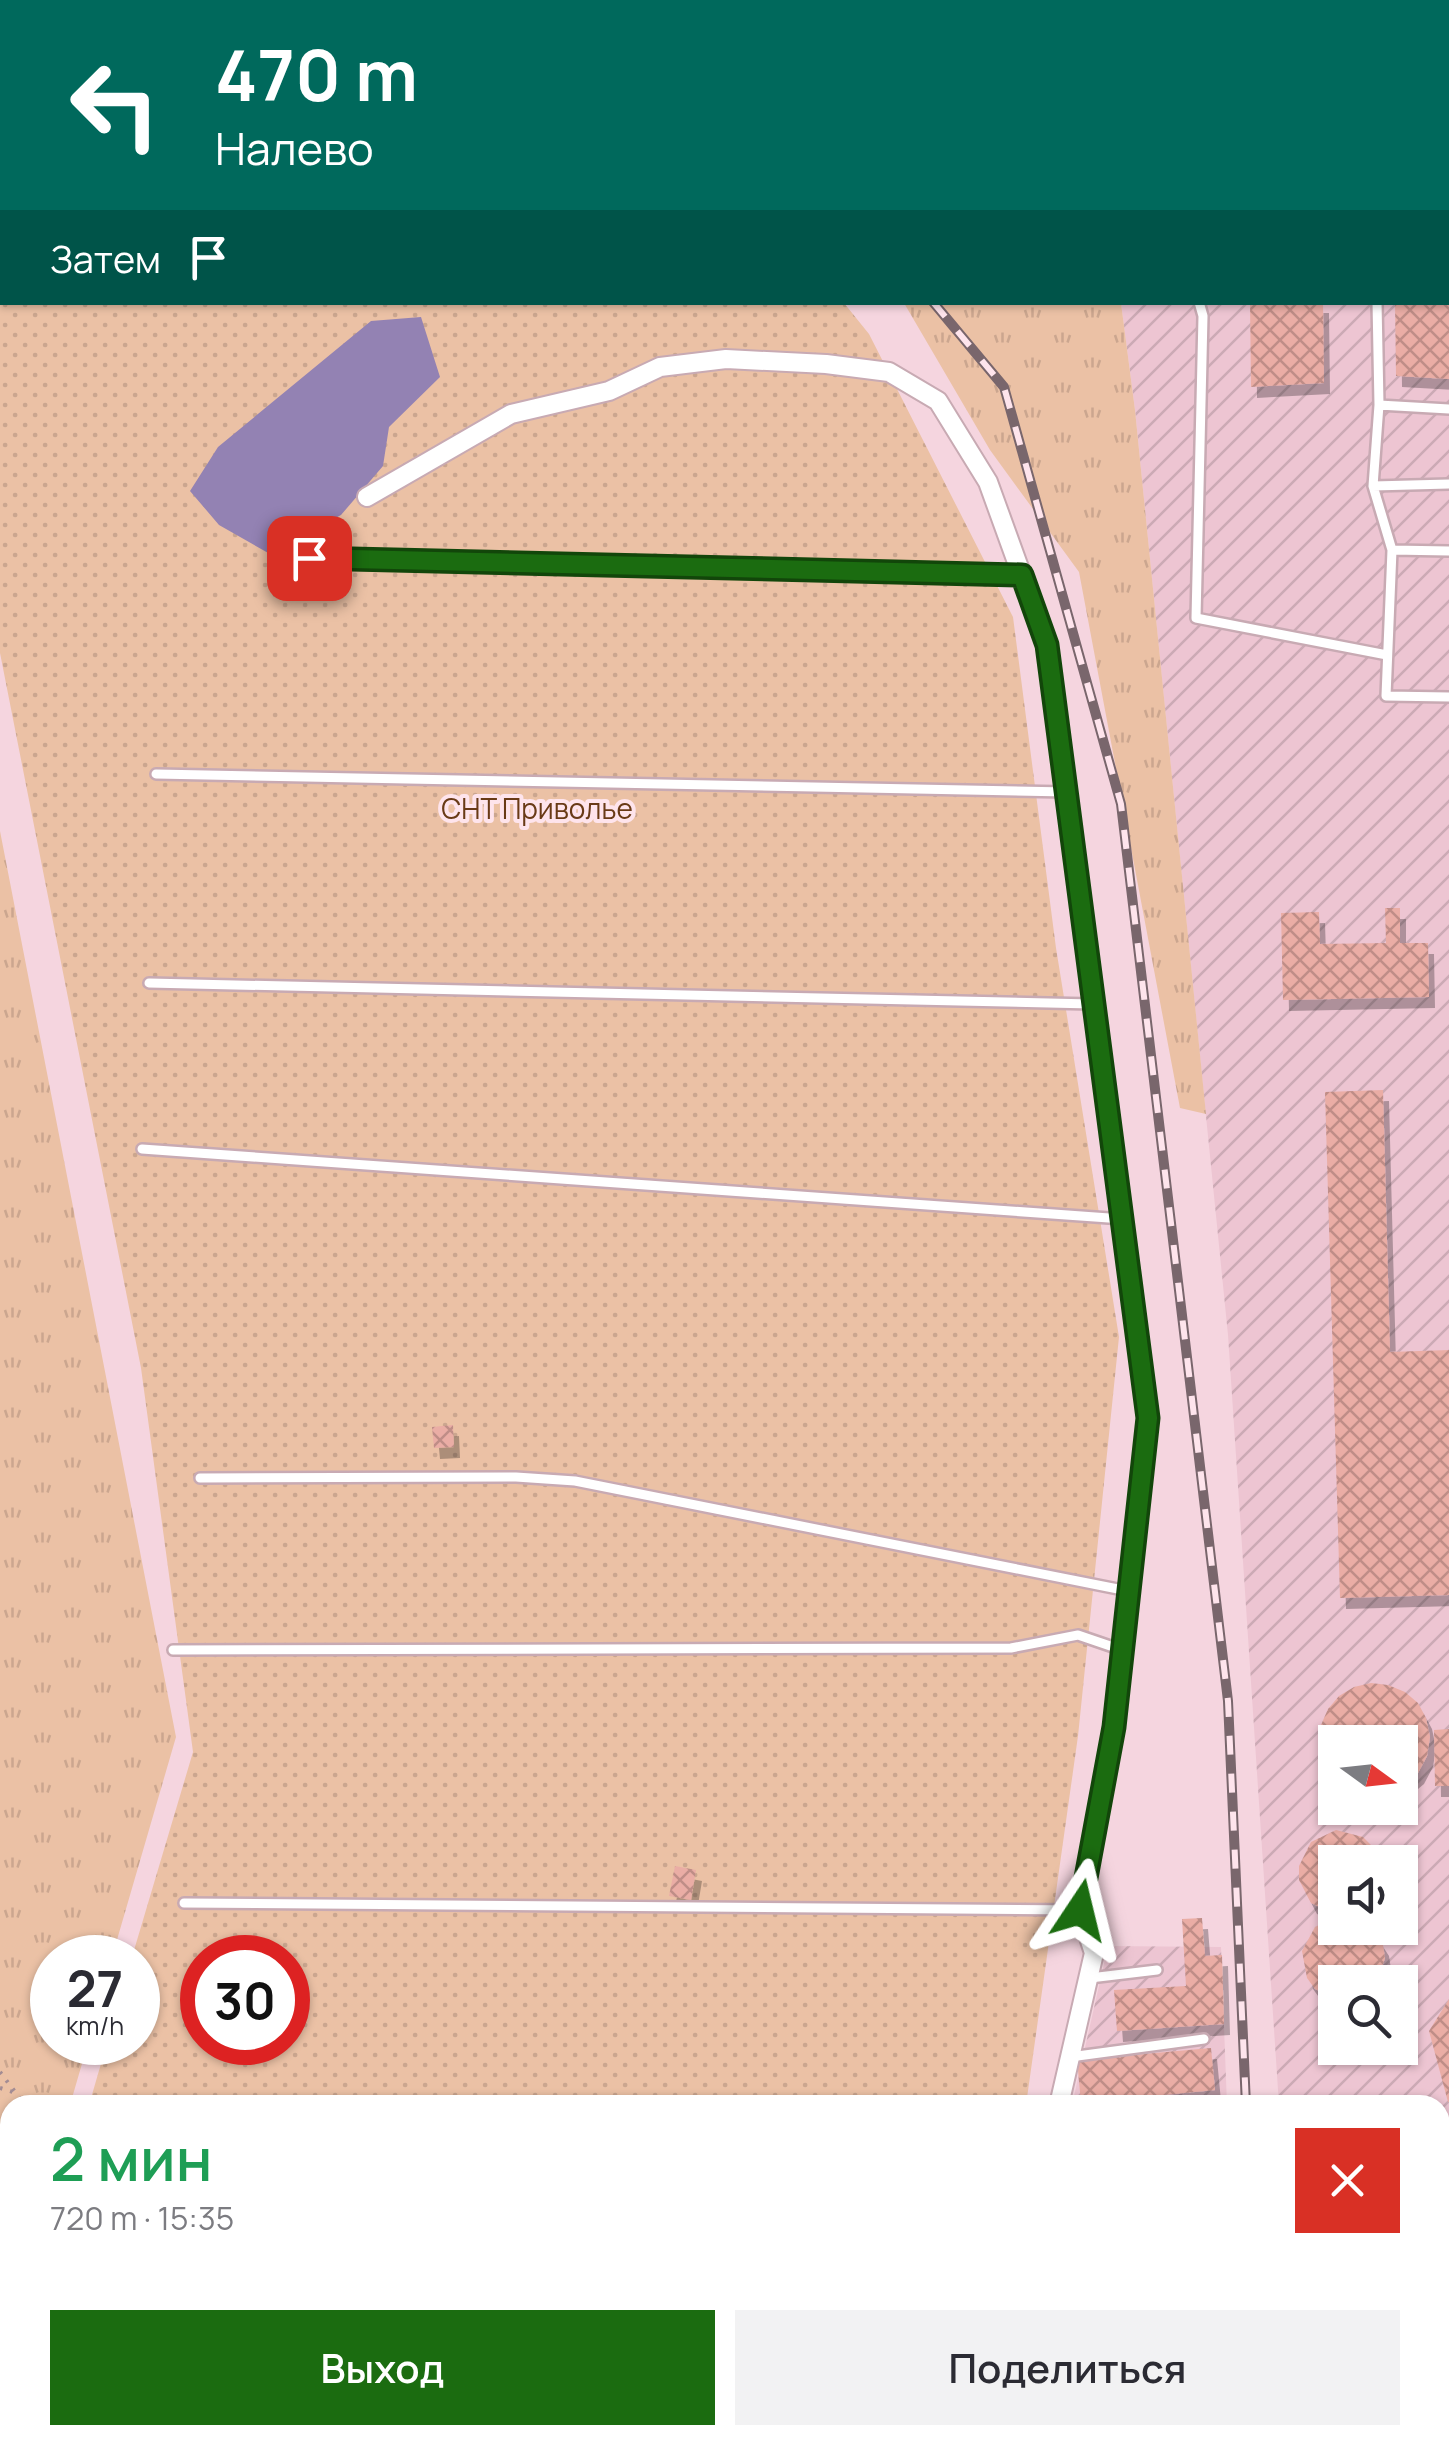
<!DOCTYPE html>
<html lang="ru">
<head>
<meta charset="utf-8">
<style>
	body { margin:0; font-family:Manrope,sans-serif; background:#f2f2f3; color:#2b2b33; height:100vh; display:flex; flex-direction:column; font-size:38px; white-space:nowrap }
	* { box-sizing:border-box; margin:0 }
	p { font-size:32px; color:#7c7c81 }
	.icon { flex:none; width:55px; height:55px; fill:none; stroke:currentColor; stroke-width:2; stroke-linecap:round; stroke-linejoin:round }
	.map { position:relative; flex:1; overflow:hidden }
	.sheet { position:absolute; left:0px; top:2095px; width:1450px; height:350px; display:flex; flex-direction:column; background:#fff; border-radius:30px 30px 0 0; box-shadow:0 2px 8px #0004 }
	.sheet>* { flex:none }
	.hud { position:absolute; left:0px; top:0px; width:1450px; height:305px; box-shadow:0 2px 8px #0004; background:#00695c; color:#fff; overflow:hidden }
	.needle { width:65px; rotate:105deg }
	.controls { position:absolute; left:1318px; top:1725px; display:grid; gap:20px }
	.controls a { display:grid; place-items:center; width:100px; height:100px; border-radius:0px; background:#fff; box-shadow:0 2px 8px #0004; font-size:50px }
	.speed { position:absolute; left:30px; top:1935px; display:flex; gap:20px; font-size:50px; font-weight:700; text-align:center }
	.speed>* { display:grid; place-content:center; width:130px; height:130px; border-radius:50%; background:#fff; box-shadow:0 2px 8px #0004; line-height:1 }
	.speed small { font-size:25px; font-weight:400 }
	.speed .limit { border:15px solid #d22; background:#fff; color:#111 }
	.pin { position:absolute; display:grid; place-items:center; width:85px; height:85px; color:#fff; margin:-42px; border-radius:20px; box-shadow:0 5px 15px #0006 }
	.me { position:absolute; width:110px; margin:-55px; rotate:10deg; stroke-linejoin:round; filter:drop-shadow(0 0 8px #0008) }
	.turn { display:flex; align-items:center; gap:35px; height:210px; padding:0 50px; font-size:45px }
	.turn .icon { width:130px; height:130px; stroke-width:2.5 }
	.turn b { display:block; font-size:70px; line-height:85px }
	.then { display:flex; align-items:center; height:95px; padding:0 50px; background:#0003; gap:20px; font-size:38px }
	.round { display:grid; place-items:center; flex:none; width:105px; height:105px; border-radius:0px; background:#f2f2f3 }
	.head { display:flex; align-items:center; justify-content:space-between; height:170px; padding:0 50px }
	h1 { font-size:60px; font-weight:600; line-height:75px; color:#1e9e55 }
	.primary-button { display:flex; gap:20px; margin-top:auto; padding:20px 50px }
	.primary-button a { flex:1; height:115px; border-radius:0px; background:#1b6c10; color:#fff; font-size:40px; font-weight:600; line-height:115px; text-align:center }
	.primary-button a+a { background:#f2f2f3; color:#2b2b33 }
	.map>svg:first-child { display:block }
</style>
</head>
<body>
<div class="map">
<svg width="1449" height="2445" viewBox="0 0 1449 2445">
	<defs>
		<pattern id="industrial-furrows" width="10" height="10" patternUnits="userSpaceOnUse" patternTransform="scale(2.5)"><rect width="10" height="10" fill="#edc5d2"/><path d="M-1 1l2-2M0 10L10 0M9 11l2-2" fill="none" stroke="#ccaab5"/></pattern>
		<pattern id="grass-tufts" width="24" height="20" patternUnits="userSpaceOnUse" patternTransform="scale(2.5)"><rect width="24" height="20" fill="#ebc1a5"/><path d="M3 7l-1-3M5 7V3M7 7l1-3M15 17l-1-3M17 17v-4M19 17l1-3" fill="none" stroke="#cba68f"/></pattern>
		<pattern id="garden-dots" width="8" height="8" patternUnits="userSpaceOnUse" patternTransform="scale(2.5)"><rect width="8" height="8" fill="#ebc1a5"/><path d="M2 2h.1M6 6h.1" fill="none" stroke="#cba68f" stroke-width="1.8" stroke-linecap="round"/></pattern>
		<pattern id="building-cross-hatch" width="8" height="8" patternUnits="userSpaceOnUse" patternTransform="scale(2.5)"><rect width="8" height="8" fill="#eaada5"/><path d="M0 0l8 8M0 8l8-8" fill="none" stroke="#bf8d87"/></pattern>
		<filter id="shadow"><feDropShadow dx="6" dy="11" stdDeviation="0" flood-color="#0004"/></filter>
	</defs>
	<rect width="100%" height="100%" fill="#f5d5df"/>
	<!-- industrial -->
	<path fill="url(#industrial-furrows)" fill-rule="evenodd" d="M1034 0H1449V2445H1299L1298 2435H1440V2105H1279L1228 1335 1135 410 1121 303 1448 302V2H1033ZM1335 1742H1400V1808H1335ZM1335 1862H1400V1928H1335ZM1335 1982H1400V2048H1335Z
		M1108 1946 1221 1947 1227 2105H1072Z
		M1008 2435H1239V2445H1007Z"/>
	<!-- grass -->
	<path fill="url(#grass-tufts)" d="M311 0H1034L321 2Z
		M904 303H1121L1135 410 1206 1114 1180 1108 1079 572 990 450Z
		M0 831 176 1737 112 1957 52 1958V2042L88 2043 70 2105H10V2186L0 2183Z"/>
	<!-- garden -->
	<path fill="url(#garden-dots)" fill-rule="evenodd" d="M0 0 170 2H2V302L844 303 869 334 1013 617 1056 948 1119 1337 1078 1736 1026 2105H89L107 2043 138 2042V1958L132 1957 193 1752 141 1368 0 653ZM202 1958H288V2042H202Z"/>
	<!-- water -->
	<path fill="#9382b3" d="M421 317 440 377 389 427 383 466 341 515 270 554 219 525 190 491 218 447 371 321Z"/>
	<!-- building -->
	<path fill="url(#building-cross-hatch)" filter="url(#shadow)" d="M1250 302H1323L1324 383 1251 387Z
		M1395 302H1449V379L1396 376Z
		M1385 908H1400V943H1428L1429 997 1283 1000 1281 913 1319 912 1320 944 1386 943Z
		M1383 1090 1390 1352 1449 1350V1595L1340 1598 1325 1092Z
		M453 1425 454 1447 434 1448 432 1427Z
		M1371 1683 1388 1685 1405 1692 1418 1703 1426 1718 1430 1737 1427 1756 1418 1773 1400 1788V1742H1335V1778L1324 1761 1319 1742 1321 1725 1328 1709 1339 1696 1354 1687Z
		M1449 1729V1786H1435L1434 1730Z
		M1336 1830 1363 1837 1373 1847 1380 1862H1335V1914L1311 1903 1299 1880V1866L1311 1842Z
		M675 1866 696 1870 691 1900 669 1896Z
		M1335 1917V1928H1372L1383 1945 1385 1958 1377 1982H1335V1998L1315 1989 1307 1978 1302 1951 1315 1927Z
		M1202 1918 1205 1956 1222 1955 1224 2024 1117 2031 1114 1990 1186 1986 1182 1919Z
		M1449 1999V2102H1448L1429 2031Z
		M1211 2048 1215 2090 1081 2103 1077 2060Z
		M1449 2157V2301H1440V2160Z
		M0 2223 10 2227 1 2262H0Z
		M7 2297H10V2336L3 2335Z
		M1035 2435H1053L1054 2445H1036Z
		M1082 2435H1120V2445H1083Z
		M1145 2435H1188L1189 2445H1146Z
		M1209 2435H1238L1239 2445H1210Z
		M935 2438 962 2439 961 2445H935Z"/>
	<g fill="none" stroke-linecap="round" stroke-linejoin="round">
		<defs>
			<path id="service" d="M1370 0V2
				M1199 302 1203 316 1196 618 1387 655
				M1377 302 1379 405 1373 486 1392 550
				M1379 405 1449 409
				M1373 486 1449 484
				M1449 551 1392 550 1386 696 1449 697
				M309 557 1022 575
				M156 774 1067 792
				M149 983 1092 1004
				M142 1149 1123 1219
				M200 1478 516 1477 575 1481 1128 1591
				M173 1650 1011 1648 1078 1635 1122 1650
				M184 1903 1080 1910
				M1090 1978 1157 1970
				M1070 2057 1204 2039
				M1192 2105 1212 2103
				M1440 2348 1449 2345
				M1065 2435V2445
				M1136 2435 1137 2445
				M1199 2435V2445
				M1251 2435 1252 2445"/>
			<path id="minor" d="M367 497 511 414 609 391 660 367 726 359 826 364 889 372 938 401 988 482 1047 645 1148 1419 1114 1727 1080 1910 1094 1953 1059 2105
				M1000 2445V2435"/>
		</defs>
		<!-- service casing -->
		<use href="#service" stroke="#c8aab3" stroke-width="14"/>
		<!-- minor casing -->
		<use href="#minor" stroke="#c8aab3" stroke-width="22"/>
		<!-- path -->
		<path stroke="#a38c93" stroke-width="4" stroke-dasharray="2.5 8" stroke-linecap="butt" d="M0 2072 25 2105
			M0 2088 13 2092"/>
		<!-- service -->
		<use href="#service" stroke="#fff" stroke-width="9"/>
		<!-- minor -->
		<use href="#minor" stroke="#fff" stroke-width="18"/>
		<defs>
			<path id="rail" d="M423 0 432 2
				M933 302 1004 387 1121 804 1228 1701 1246 2105
				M1261 2435 1262 2445"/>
		</defs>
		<!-- rail casing -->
		<use href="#rail" stroke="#79666c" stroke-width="10"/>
		<!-- rail -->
		<use href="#rail" stroke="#fee4ec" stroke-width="6" stroke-dasharray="19" stroke-linecap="butt"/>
	</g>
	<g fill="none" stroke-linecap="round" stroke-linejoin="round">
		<defs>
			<path id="route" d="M309 558 1022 575 1047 645 1148 1418 1114 1727 1080 1910"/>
		</defs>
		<!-- route casing -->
		<use href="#route" stroke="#12460a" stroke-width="25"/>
		<!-- route -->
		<use href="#route" stroke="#1b6c10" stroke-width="18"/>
	</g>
	<g text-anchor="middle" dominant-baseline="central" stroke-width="8" stroke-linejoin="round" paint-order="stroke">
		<!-- park labels -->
		<g font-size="28" fill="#693a16" stroke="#fee4ec">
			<text x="537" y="808">СНТ Приволье</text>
		</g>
	</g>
</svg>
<div class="controls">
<a><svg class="needle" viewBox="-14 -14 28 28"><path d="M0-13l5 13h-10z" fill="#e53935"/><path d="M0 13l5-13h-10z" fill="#7c7c81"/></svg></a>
<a><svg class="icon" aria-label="sound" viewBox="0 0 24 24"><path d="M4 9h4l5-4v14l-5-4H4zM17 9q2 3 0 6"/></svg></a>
<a><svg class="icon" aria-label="search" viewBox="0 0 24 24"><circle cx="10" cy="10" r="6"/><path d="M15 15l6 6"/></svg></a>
</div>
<div class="speed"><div>27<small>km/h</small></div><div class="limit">30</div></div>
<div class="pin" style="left:309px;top:558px;background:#d93025"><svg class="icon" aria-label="arrive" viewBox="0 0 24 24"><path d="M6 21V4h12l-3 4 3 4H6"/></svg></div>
<svg class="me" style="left:1080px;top:1910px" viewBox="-20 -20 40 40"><path d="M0-17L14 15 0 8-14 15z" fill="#1b6c10" stroke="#fff" stroke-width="4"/></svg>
<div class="hud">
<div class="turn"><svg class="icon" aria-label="left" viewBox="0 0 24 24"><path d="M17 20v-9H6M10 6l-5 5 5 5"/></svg><div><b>470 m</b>Налево</div></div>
<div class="then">Затем<svg class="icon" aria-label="arrive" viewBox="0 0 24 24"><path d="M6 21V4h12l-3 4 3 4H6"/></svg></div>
</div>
<section class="sheet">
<div class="head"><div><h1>2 мин</h1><p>720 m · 15:35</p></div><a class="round" style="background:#d93025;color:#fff"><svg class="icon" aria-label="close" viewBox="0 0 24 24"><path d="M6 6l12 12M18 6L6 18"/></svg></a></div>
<div class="primary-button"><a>Выход</a><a>Поделиться</a></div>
</section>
</div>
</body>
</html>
